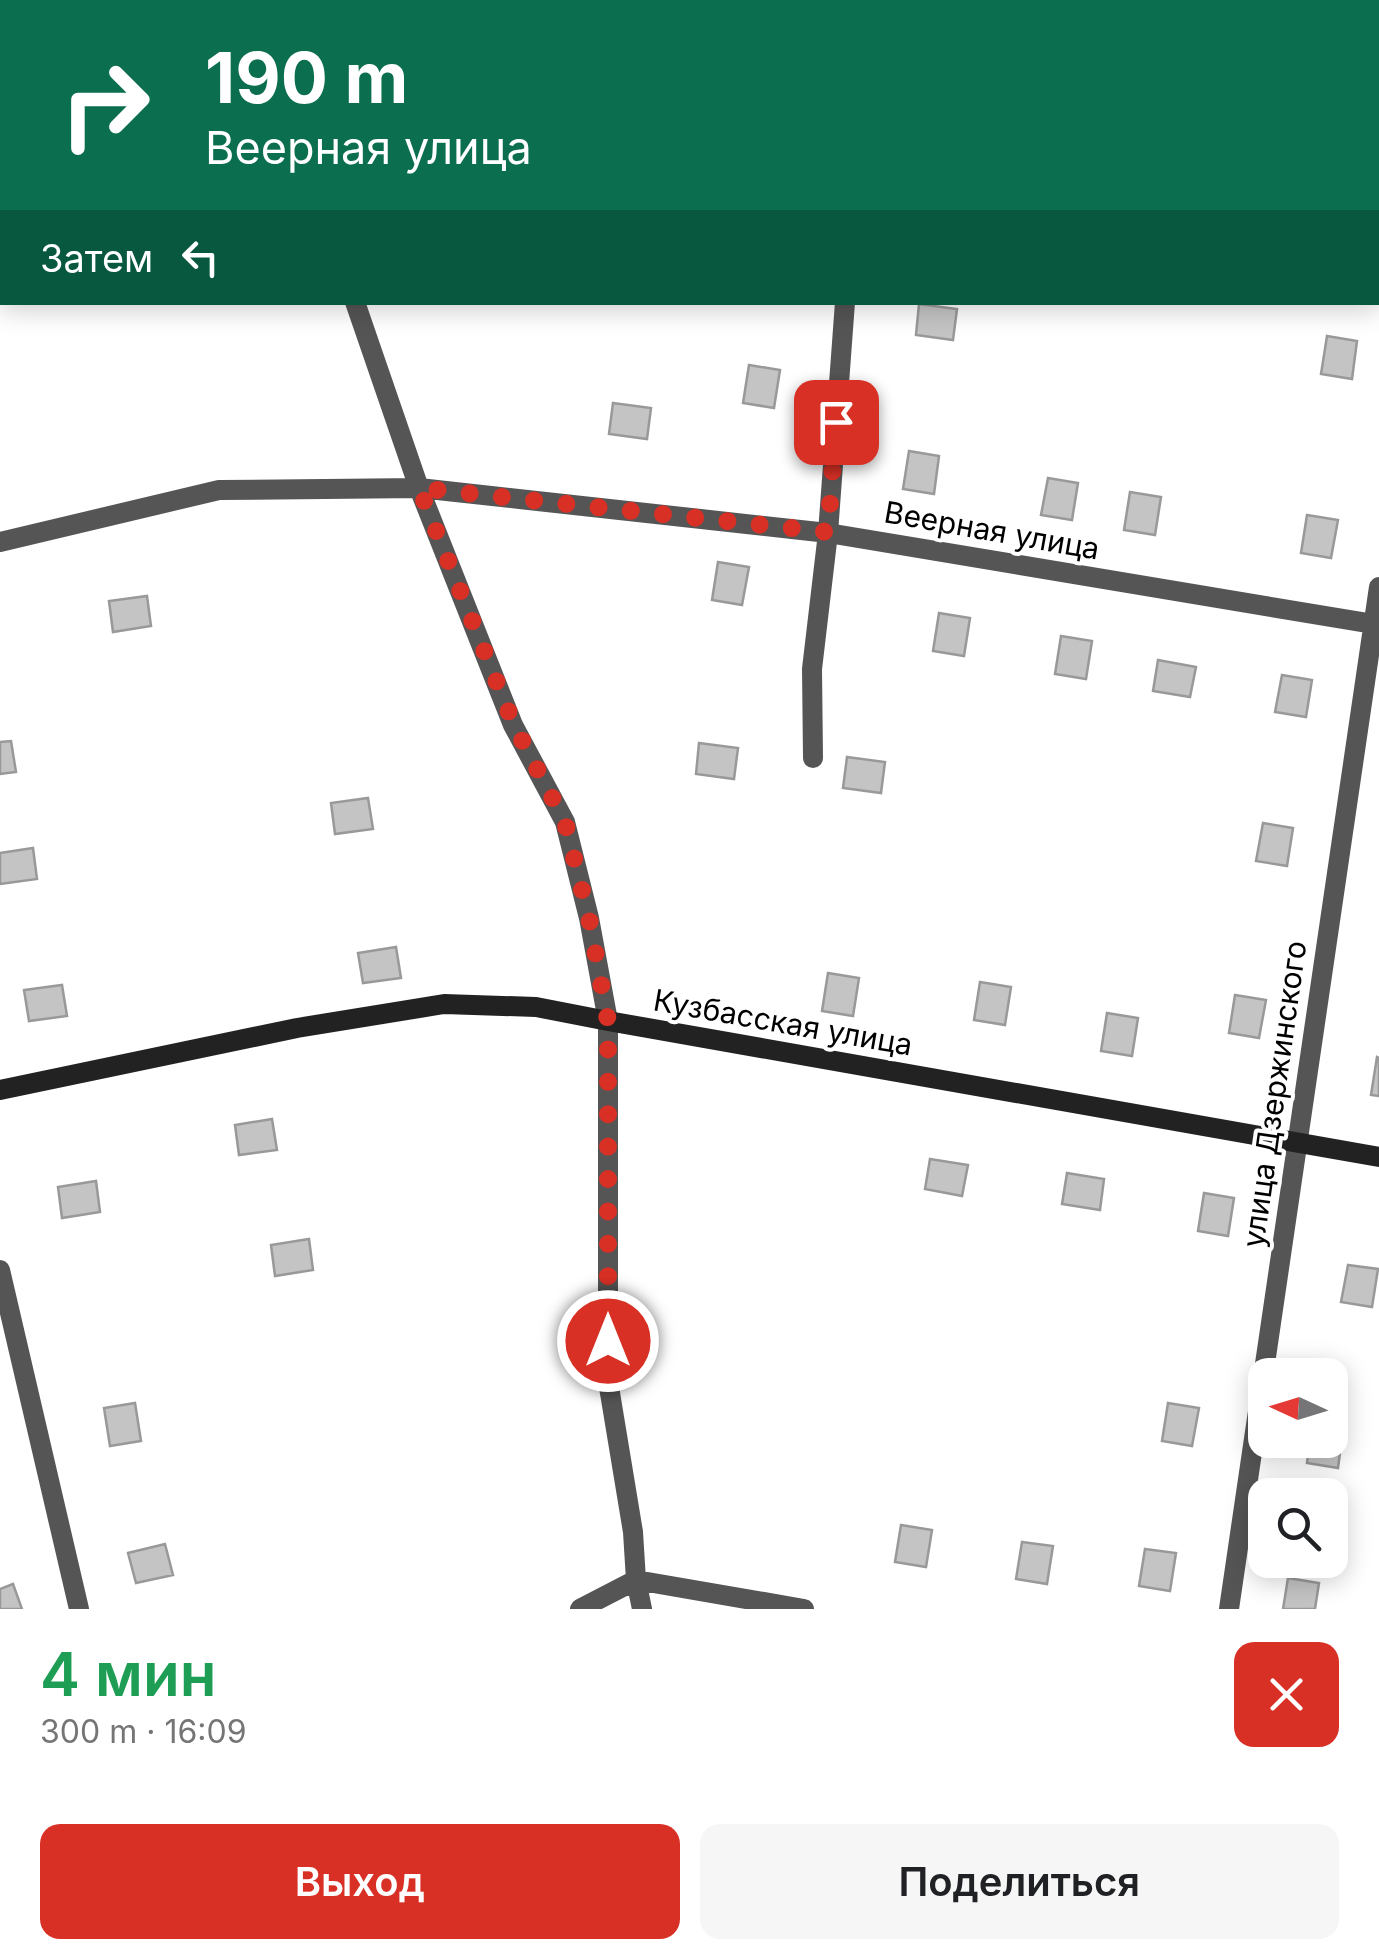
<!DOCTYPE html>
<html lang="ru">
<head>
<meta charset="utf-8">
<style>
	body { margin:0; font-family:Inter,sans-serif; background:#f6f6f6; color:#202124; height:100vh; display:flex; flex-direction:column; font-size:38px; white-space:nowrap }
	* { box-sizing:border-box; margin:0 }
	p { font-size:32px; color:#757577 }
	.icon { flex:none; width:55px; height:55px; fill:none; stroke:currentColor; stroke-width:2; stroke-linecap:round; stroke-linejoin:round }
	.map { position:relative; height:1609px; overflow:hidden }
	.side { display:flex; flex-direction:column; background:#fff; flex:1 }
	.side>* { flex:none }
	.top-card { position:absolute; left:0px; top:0px; width:1380px; height:305px; box-shadow:0 5px 25px #0003; background:#0b6e4f; color:#fff; overflow:hidden }
	.needle { width:65px; rotate:274deg }
	.controls { position:absolute; left:1248px; top:1358px; display:grid; gap:20px }
	.controls a { display:grid; place-items:center; width:100px; height:100px; border-radius:20px; background:#fff; box-shadow:0 5px 25px #0003; font-size:50px }
	.pin { position:absolute; display:grid; place-items:center; width:85px; height:85px; color:#fff; margin:-42px; border-radius:20px; box-shadow:0 5px 15px #0006 }
	.me { position:absolute; width:110px; margin:-55px; rotate:0deg; stroke-linejoin:round; filter:drop-shadow(0 0 8px #0008) }
	.turn { display:flex; align-items:center; gap:35px; height:210px; padding:0 40px; font-size:45px }
	.turn .icon { width:130px; height:130px; stroke-width:2.5 }
	.turn b { display:block; font-size:70px; line-height:85px }
	.then { display:flex; align-items:center; height:95px; padding:0 40px; background:#0003; gap:20px; font-size:38px }
	.round { display:grid; place-items:center; flex:none; width:105px; height:105px; border-radius:20px; background:#f6f6f6 }
	.overview { display:flex; align-items:center; justify-content:space-between; height:170px; padding:0 40px }
	h1 { font-size:60px; font-weight:600; line-height:75px; color:#1e9e55 }
	.action { display:flex; gap:20px; margin-top:auto; padding:20px 40px }
	.action a { flex:1; height:115px; border-radius:20px; background:#d93025; color:#fff; font-size:40px; font-weight:600; line-height:115px; text-align:center }
	.action a+a { background:#f6f6f6; color:#202124 }
	.map>svg:first-child { display:block }
</style>
</head>
<body>
<div class="map">
<svg width="1379" height="1609" viewBox="0 0 1379 1609">
	<rect width="100%" height="100%" fill="#fff"/>
	<!-- building -->
	<path fill="#c4c4c4" stroke="#999" stroke-width="2.5" d="M919 304 957 309 953 340 916 335Z
		M1327 336 1357 341 1352 379 1321 374Z
		M749 365 780 370 774 408 743 403Z
		M613 403 651 408 647 439 609 434Z
		M909 451 939 456 934 494 903 489Z
		M1048 478 1078 483 1072 520 1041 515Z
		M1130 492 1161 497 1155 535 1124 530Z
		M1307 515 1338 520 1331 558 1301 553Z
		M718 562 749 567 742 605 712 600Z
		M147 596 151 626 113 632 109 601Z
		M939 613 970 618 964 656 933 651Z
		M1061 636 1092 641 1086 679 1055 674Z
		M1158 660 1196 667 1190 697 1153 691Z
		M1282 675 1312 680 1306 717 1275 712Z
		M11 741 16 772 0 774V742Z
		M699 743 738 748 734 779 696 774Z
		M847 757 885 762 881 793 843 788Z
		M368 798 373 829 335 834 331 803Z
		M1263 823 1293 828 1287 866 1256 861Z
		M33 848 37 879 0 884V853Z
		M396 947 401 978 363 983 358 953Z
		M828 973 859 978 853 1016 822 1011Z
		M980 982 1011 987 1005 1025 974 1020Z
		M62 985 67 1016 29 1021 24 990Z
		M1235 995 1266 1000 1259 1038 1229 1033Z
		M1107 1013 1138 1018 1132 1056 1101 1051Z
		M1377 1057 1379 1058V1096L1371 1095Z
		M272 1119 277 1150 239 1155 235 1125Z
		M930 1159 968 1165 962 1196 925 1189Z
		M1067 1173 1104 1179 1100 1210 1062 1204Z
		M96 1181 100 1212 62 1218 58 1187Z
		M1204 1193 1234 1198 1228 1236 1198 1231Z
		M309 1239 313 1270 275 1276 271 1245Z
		M1348 1265 1378 1269 1372 1307 1341 1302Z
		M135 1403 141 1441 110 1446 104 1408Z
		M1168 1403 1199 1408 1192 1446 1162 1441Z
		M1330 1428 1343 1430 1338 1468 1307 1463 1310 1440H1330Z
		M901 1525 932 1530 926 1567 895 1562Z
		M1022 1542 1053 1546 1047 1584 1016 1579Z
		M165 1544 173 1575 136 1583 128 1553Z
		M1145 1549 1176 1553 1170 1591 1139 1586Z
		M1288 1578 1319 1583 1315 1609H1283Z
		M13 1584 22 1609H0V1589Z"/>
	<g fill="none" stroke-linecap="round" stroke-linejoin="round">
		<!-- street -->
		<path stroke="#555" stroke-width="20" d="M267 0 268 2
			M631 0 646 2
			M889 2V0
			M1378 116H1379
			M355 302 419 488 513 725 565 822 589 918 608 1021V1381L633 1532 636 1580 642 1609
			M0 542 219 490 419 488 828 533 1379 625
			M813 758 812 669 828 533 845 302
			M0 1270 79 1609
			M580 1609 636 1580 804 1609
			M1229 1609 1379 587"/>
		<!-- secondary -->
		<path stroke="#222" stroke-width="20" d="M0 1090 297 1028 444 1004 536 1007 608 1021 1379 1157"/>
	</g>
	<g fill="none" stroke-linecap="round" stroke-linejoin="round">
		<!-- route -->
		<path stroke="#d93025" stroke-width="18" stroke-dasharray="0 32.4" d="M608 1341V1021L589 918 565 822 514 725 419 488 828 532 836 422"/>
	</g>
	<g text-anchor="middle" dominant-baseline="central" stroke-width="8" stroke-linejoin="round" paint-order="stroke">
		<!-- street labels -->
		<g font-size="30" fill="#000" stroke="#fff">
			<text transform="translate(992 530) rotate(10)">Веерная улица</text>
			<text transform="translate(783 1022) rotate(10)">Кузбасская улица</text>
			<text transform="translate(1274 1094) rotate(-82)">улица Дзержинского</text>
		</g>
	</g>
</svg>
<div class="controls">
<a><svg class="needle" viewBox="-14 -14 28 28"><path d="M0-13l5 13h-10z" fill="#e53935"/><path d="M0 13l5-13h-10z" fill="#757577"/></svg></a>
<a><svg class="icon" aria-label="search" viewBox="0 0 24 24"><circle cx="10" cy="10" r="6"/><path d="M15 15l6 6"/></svg></a>
</div>
<div class="pin" style="left:836px;top:422px;background:#d93025"><svg class="icon" aria-label="arrive" viewBox="0 0 24 24"><path d="M6 21V4h12l-3 4 3 4H6"/></svg></div>
<svg class="me" style="left:608px;top:1341px" viewBox="-20 -20 40 40"><circle r="17" fill="#d93025" stroke="#fff" stroke-width="3"/><path d="M0-11L8 9 0 5-8 9z" fill="#fff"/></svg>
<div class="top-card">
<div class="turn"><svg class="icon" aria-label="right" viewBox="0 0 24 24"><path d="M7 20v-9h11M14 6l5 5-5 5"/></svg><div><b>190 m</b>Веерная улица</div></div>
<div class="then">Затем<svg class="icon" aria-label="left" viewBox="0 0 24 24"><path d="M17 20v-9H6M10 6l-5 5 5 5"/></svg></div>
</div>
</div>
<section class="side">
<div class="overview"><div><h1>4 мин</h1><p>300 m · 16:09</p></div><a class="round" style="background:#d93025;color:#fff"><svg class="icon" aria-label="close" viewBox="0 0 24 24"><path d="M6 6l12 12M18 6L6 18"/></svg></a></div>
<div class="action"><a>Выход</a><a>Поделиться</a></div>
</section>
</body>
</html>
